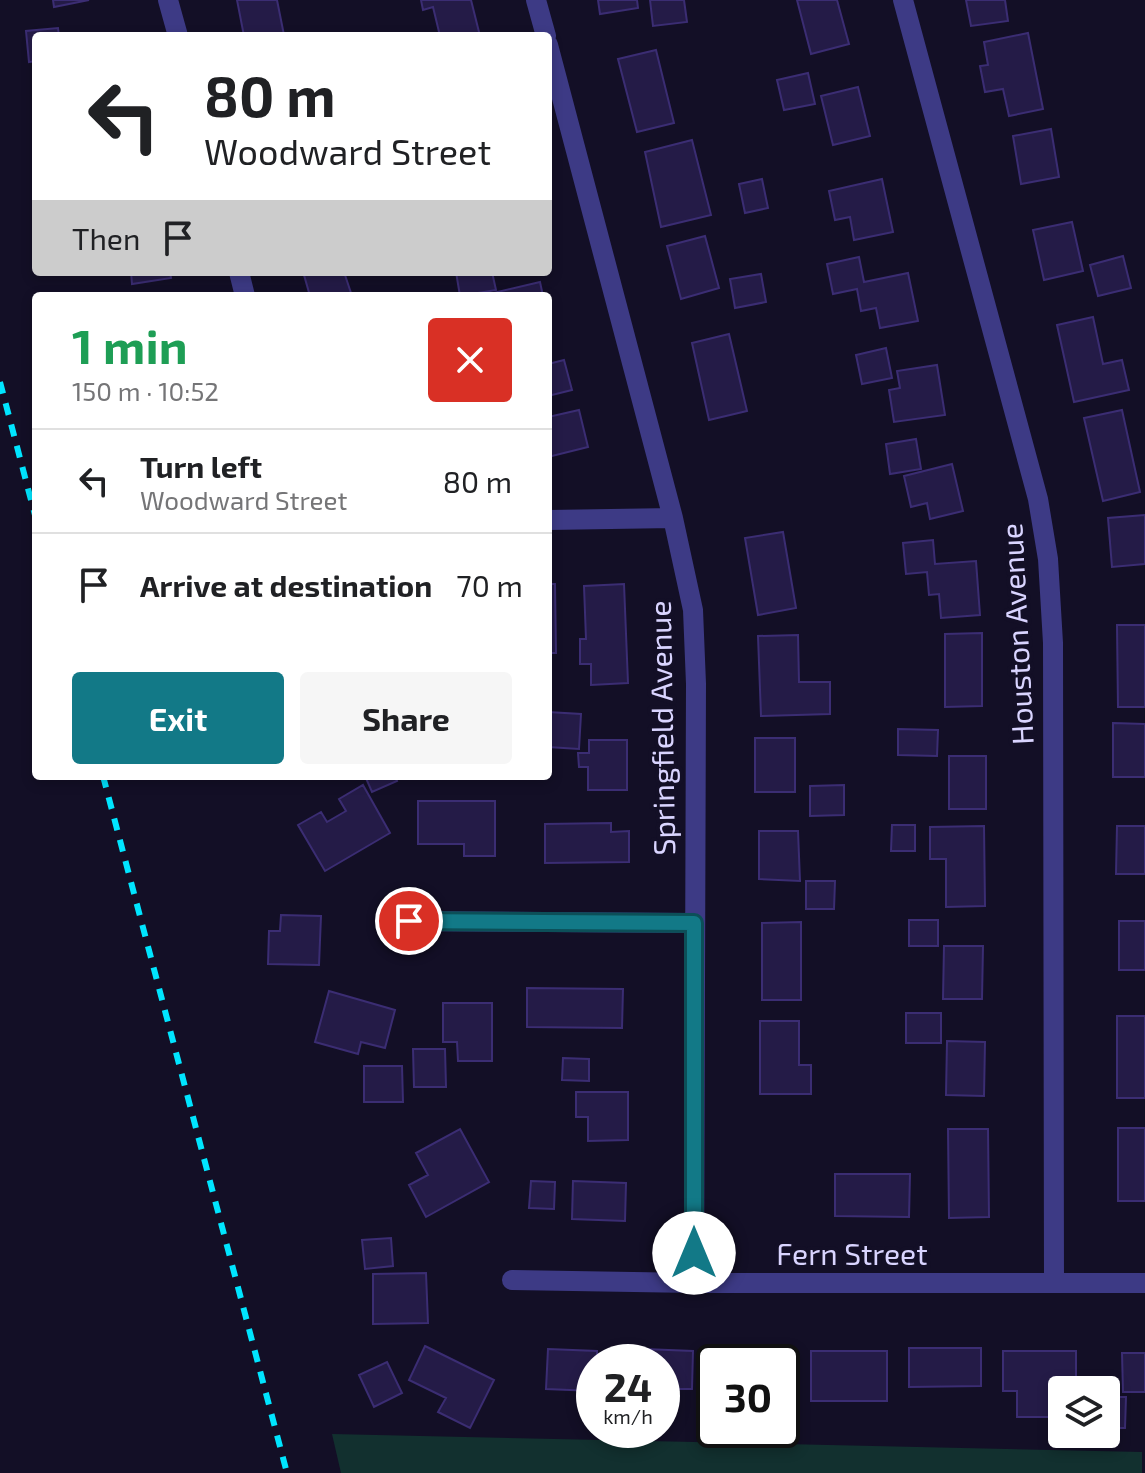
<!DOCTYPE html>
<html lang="en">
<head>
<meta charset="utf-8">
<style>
	body { margin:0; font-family:"Exo 2",sans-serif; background:#f6f6f6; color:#202124; height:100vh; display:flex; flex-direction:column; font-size:30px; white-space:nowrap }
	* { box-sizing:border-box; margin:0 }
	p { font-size:26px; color:#757577 }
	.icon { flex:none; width:44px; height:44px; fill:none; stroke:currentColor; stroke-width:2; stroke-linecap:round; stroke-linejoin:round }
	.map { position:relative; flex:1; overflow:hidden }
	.details { position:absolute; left:32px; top:292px; width:520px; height:488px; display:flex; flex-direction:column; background:#fff; border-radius:8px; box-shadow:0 4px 12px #0003 }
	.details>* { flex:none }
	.top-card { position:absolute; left:32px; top:32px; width:520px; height:244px; border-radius:8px; box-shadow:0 4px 12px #0003; background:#fff; color:#202124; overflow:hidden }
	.tools { position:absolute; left:1048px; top:1376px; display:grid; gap:16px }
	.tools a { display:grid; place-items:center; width:72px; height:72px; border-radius:8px; background:#fff; box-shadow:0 4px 12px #0003; font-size:40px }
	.speed { position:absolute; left:576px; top:1344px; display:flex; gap:16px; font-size:40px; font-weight:700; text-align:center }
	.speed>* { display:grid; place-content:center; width:104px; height:104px; border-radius:50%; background:#fff; box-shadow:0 4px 12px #0003; line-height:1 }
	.speed small { font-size:20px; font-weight:400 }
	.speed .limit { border:4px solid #111; border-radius:12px; background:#fff; color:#111 }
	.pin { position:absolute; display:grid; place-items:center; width:68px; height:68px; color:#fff; margin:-34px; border:4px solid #fff; border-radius:50%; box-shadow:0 2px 8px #0007 }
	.me { position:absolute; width:88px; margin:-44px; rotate:0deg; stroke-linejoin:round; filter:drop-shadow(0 0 6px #0008) }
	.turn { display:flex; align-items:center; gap:28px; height:168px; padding:0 40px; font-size:36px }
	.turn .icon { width:104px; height:104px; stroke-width:2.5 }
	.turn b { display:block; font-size:56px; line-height:68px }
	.then { display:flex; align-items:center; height:76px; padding:0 40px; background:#0003; gap:16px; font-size:30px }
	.round { display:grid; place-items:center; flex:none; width:84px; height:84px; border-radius:8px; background:#f6f6f6 }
	.headline { display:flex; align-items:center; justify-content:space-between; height:136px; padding:0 40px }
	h1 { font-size:48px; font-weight:700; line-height:60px; color:#1e9e55 }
	.button { display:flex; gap:16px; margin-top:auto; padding:16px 40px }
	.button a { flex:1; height:92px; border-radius:8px; background:#127987; color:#fff; font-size:32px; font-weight:700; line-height:92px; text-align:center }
	.button a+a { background:#f6f6f6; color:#202124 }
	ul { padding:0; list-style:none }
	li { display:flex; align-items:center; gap:24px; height:104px; padding:0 40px; border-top:2px solid #e0e0e0 }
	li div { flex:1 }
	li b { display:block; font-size:30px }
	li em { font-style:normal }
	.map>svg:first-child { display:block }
</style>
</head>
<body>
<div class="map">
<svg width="1145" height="1473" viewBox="0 0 1145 1473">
	<rect width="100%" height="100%" fill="#130f26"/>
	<!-- green -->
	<path fill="#12302f" d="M332 1434 1142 1452V1473H341Z"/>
	<!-- building -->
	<path fill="#241b47" stroke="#3b2d73" stroke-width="2" d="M53 0H89L54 7Z
		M237 0H277L284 35 244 36Z
		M421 0H471L480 36H440L433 7 423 10Z
		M598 0H637L638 8 600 14Z
		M650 0H684L687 22 653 26Z
		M797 0H837L849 44 811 54Z
		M966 0H1005L1008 21 971 26Z
		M58 28 59 36H36V61L29 62 26 31Z
		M1028 33 1043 109 1009 116 1003 89 985 92 980 66 988 65 984 42Z
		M656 50 674 123 637 132 618 59Z
		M808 73 815 104 784 110 777 80Z
		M858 87 870 136 833 145 821 96Z
		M1051 129 1059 177 1021 184 1013 136Z
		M692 140 711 215 661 227 645 152Z
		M762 179 768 208 745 213 739 184Z
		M882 179 893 232 854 240 850 217 835 220 829 191Z
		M1072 222 1083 271 1044 280 1033 230Z
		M705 236 719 288 681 299 667 246Z
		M1123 256 1131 288 1098 296 1090 265Z
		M859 257 864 282 908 273 918 321 880 328 876 308 861 311 857 289 833 294 827 264Z
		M131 272H170L171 278 132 284Z
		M312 272H344L352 296H310L304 275Z
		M456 272H492L496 290 460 296Z
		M761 274 766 302 735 308 730 279Z
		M540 282 543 296H489V294Z
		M1093 317 1103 364 1122 360 1129 390 1074 402 1057 325Z
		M729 334 747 411 709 420 692 343Z
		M886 348 892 378 862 384 856 355Z
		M564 360 572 390 548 396V364Z
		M937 365 945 415 894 422 889 390 900 388 897 371Z
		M579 410 588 447 548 457V417Z
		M1122 410 1140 492 1103 501 1084 418Z
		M916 439 921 469 890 474 886 444Z
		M952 464 963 511 930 519 927 503 911 507 904 476Z
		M1145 515V564L1112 567 1108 518Z
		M783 532 796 608 758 615 745 538Z
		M933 540 935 564 976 561 980 615 941 618 939 594 929 595 927 572 906 574 903 543Z
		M548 584H555L556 653H548Z
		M624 584 628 683 591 685V664H580V639H586L584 586Z
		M1117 625H1145V707H1118Z
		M982 633V706L945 707V634Z
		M798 635 799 682H830V714L761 716 758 636Z
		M548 712 581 714 579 749 548 747Z
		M1113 723 1145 724V777H1113Z
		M898 729 938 730 937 756 898 755Z
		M755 738H795V792H755Z
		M589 740H627V790H588V767H579L578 753H589Z
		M949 756H986V809H949Z
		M365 776H395L397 781 372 792Z
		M363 785 390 833 325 871 298 825 321 812 327 822 346 811 339 799Z
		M844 785V815L810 816V786Z
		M418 801H495V856H464V844H418Z
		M611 823V832L629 831V862L545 863V824Z
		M892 825H915V851H891Z
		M984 826 985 906 946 907V859H930V827Z
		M1117 826H1145V874H1116Z
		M759 831H798L800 881 759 879Z
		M806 881H835L834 909H806Z
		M281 915 321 916 319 965 268 964 269 931H280Z
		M909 920H938V946H909Z
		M1119 921H1145V970H1119Z
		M801 922V1000H762V923Z
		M944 946H983L982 999H943Z
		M527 988 623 989 622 1028 527 1027Z
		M329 991 395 1010 385 1048 361 1042 358 1054 315 1042Z
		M443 1003H492V1061H458L457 1042H443Z
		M906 1013H941V1043H906Z
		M1117 1016H1145V1098H1117Z
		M760 1021H799V1065H811V1094H760Z
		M947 1041 985 1042 984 1096 946 1095Z
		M413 1049H445L446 1087H414Z
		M563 1058 589 1059V1081L562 1080Z
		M364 1066H402L403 1102H364Z
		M576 1092H628V1140L588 1141V1117H576Z
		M1118 1128H1145V1201H1118Z
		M460 1129 489 1182 426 1217 409 1185 428 1175 416 1153Z
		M948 1129H988L989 1217 949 1218Z
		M835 1174H910L909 1217 835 1216Z
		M531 1181 555 1182 554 1209 529 1208Z
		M573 1181 626 1183 625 1221 572 1219Z
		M391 1238 393 1266 365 1269 362 1240Z
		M426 1273 428 1323 373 1324V1274Z
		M425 1346 494 1380 470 1428 438 1412 446 1398 409 1380Z
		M909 1348H981V1386L909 1387Z
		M548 1349 597 1351V1362H594V1391L546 1389Z
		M644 1349 693 1351 692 1389H662V1362H643Z
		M811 1351H887V1401H811Z
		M1003 1351H1076V1389H1049V1417H1017V1391H1003Z
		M737 1352H789V1392H782V1362H737Z
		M1122 1353H1145V1392H1123Z
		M617 1354 638 1355V1362H616Z
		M387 1362 402 1393 374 1407 359 1375Z
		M709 1393H714V1425H709Z
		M1106 1397H1126L1125 1428H1106Z"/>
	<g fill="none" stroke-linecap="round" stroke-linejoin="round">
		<!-- minor -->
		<path stroke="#3d3a85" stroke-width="20" d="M168 0 178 36
			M536 0 546 36
			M903 0 1038 499 1048 559 1053 643 1054 1282
			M548 45 673 518 693 610 696 684 694 1283
			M239 272 245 296
			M548 520 673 518
			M409 921 694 923
			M512 1280 694 1283H1145"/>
		<!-- rail -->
		<path stroke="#00e5ff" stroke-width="6" stroke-dasharray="12 10" stroke-linecap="butt" d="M0 382 36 519
			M103 776 287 1473"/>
	</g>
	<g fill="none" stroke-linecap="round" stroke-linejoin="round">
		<defs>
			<path id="route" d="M409 921 694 923V1253"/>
		</defs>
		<!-- route casing -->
		<use href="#route" stroke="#0c4f58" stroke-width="20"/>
		<!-- route -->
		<use href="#route" stroke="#127987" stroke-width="14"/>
	</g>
	<g text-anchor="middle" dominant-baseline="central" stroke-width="8" stroke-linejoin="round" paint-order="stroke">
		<!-- street labels -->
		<g font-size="30" fill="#d9d4ff" stroke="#130f26">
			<text transform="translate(1016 634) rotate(-93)">Houston Avenue</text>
			<text transform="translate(661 728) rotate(-91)">Springfield Avenue</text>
			<text x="852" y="1253">Fern Street</text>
		</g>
	</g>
</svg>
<div class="tools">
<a><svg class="icon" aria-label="layers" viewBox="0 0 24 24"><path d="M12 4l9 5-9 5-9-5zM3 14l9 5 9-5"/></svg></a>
</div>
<div class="speed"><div>24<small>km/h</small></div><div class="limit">30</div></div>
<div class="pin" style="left:409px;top:921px;background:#d93025"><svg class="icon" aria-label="arrive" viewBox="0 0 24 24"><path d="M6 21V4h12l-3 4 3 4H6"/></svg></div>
<svg class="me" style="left:694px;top:1253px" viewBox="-20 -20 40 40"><circle r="19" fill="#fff"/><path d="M0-13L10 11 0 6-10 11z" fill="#127987"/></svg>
<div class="top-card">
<div class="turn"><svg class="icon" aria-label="left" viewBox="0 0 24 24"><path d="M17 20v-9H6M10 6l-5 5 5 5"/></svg><div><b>80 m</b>Woodward Street</div></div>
<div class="then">Then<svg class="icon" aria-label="arrive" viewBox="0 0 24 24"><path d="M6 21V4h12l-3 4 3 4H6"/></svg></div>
</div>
<section class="details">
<div class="headline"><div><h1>1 min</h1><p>150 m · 10:52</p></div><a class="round" style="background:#d93025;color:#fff"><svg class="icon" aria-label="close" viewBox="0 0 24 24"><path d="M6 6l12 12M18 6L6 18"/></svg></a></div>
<ul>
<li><svg class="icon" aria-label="left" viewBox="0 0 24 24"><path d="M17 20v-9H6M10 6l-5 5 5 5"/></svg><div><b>Turn left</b><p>Woodward Street</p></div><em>80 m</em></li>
<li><svg class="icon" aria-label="arrive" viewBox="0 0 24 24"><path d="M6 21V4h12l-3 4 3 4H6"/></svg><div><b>Arrive at destination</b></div><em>70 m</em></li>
</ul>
<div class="button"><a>Exit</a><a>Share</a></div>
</section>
</div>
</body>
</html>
